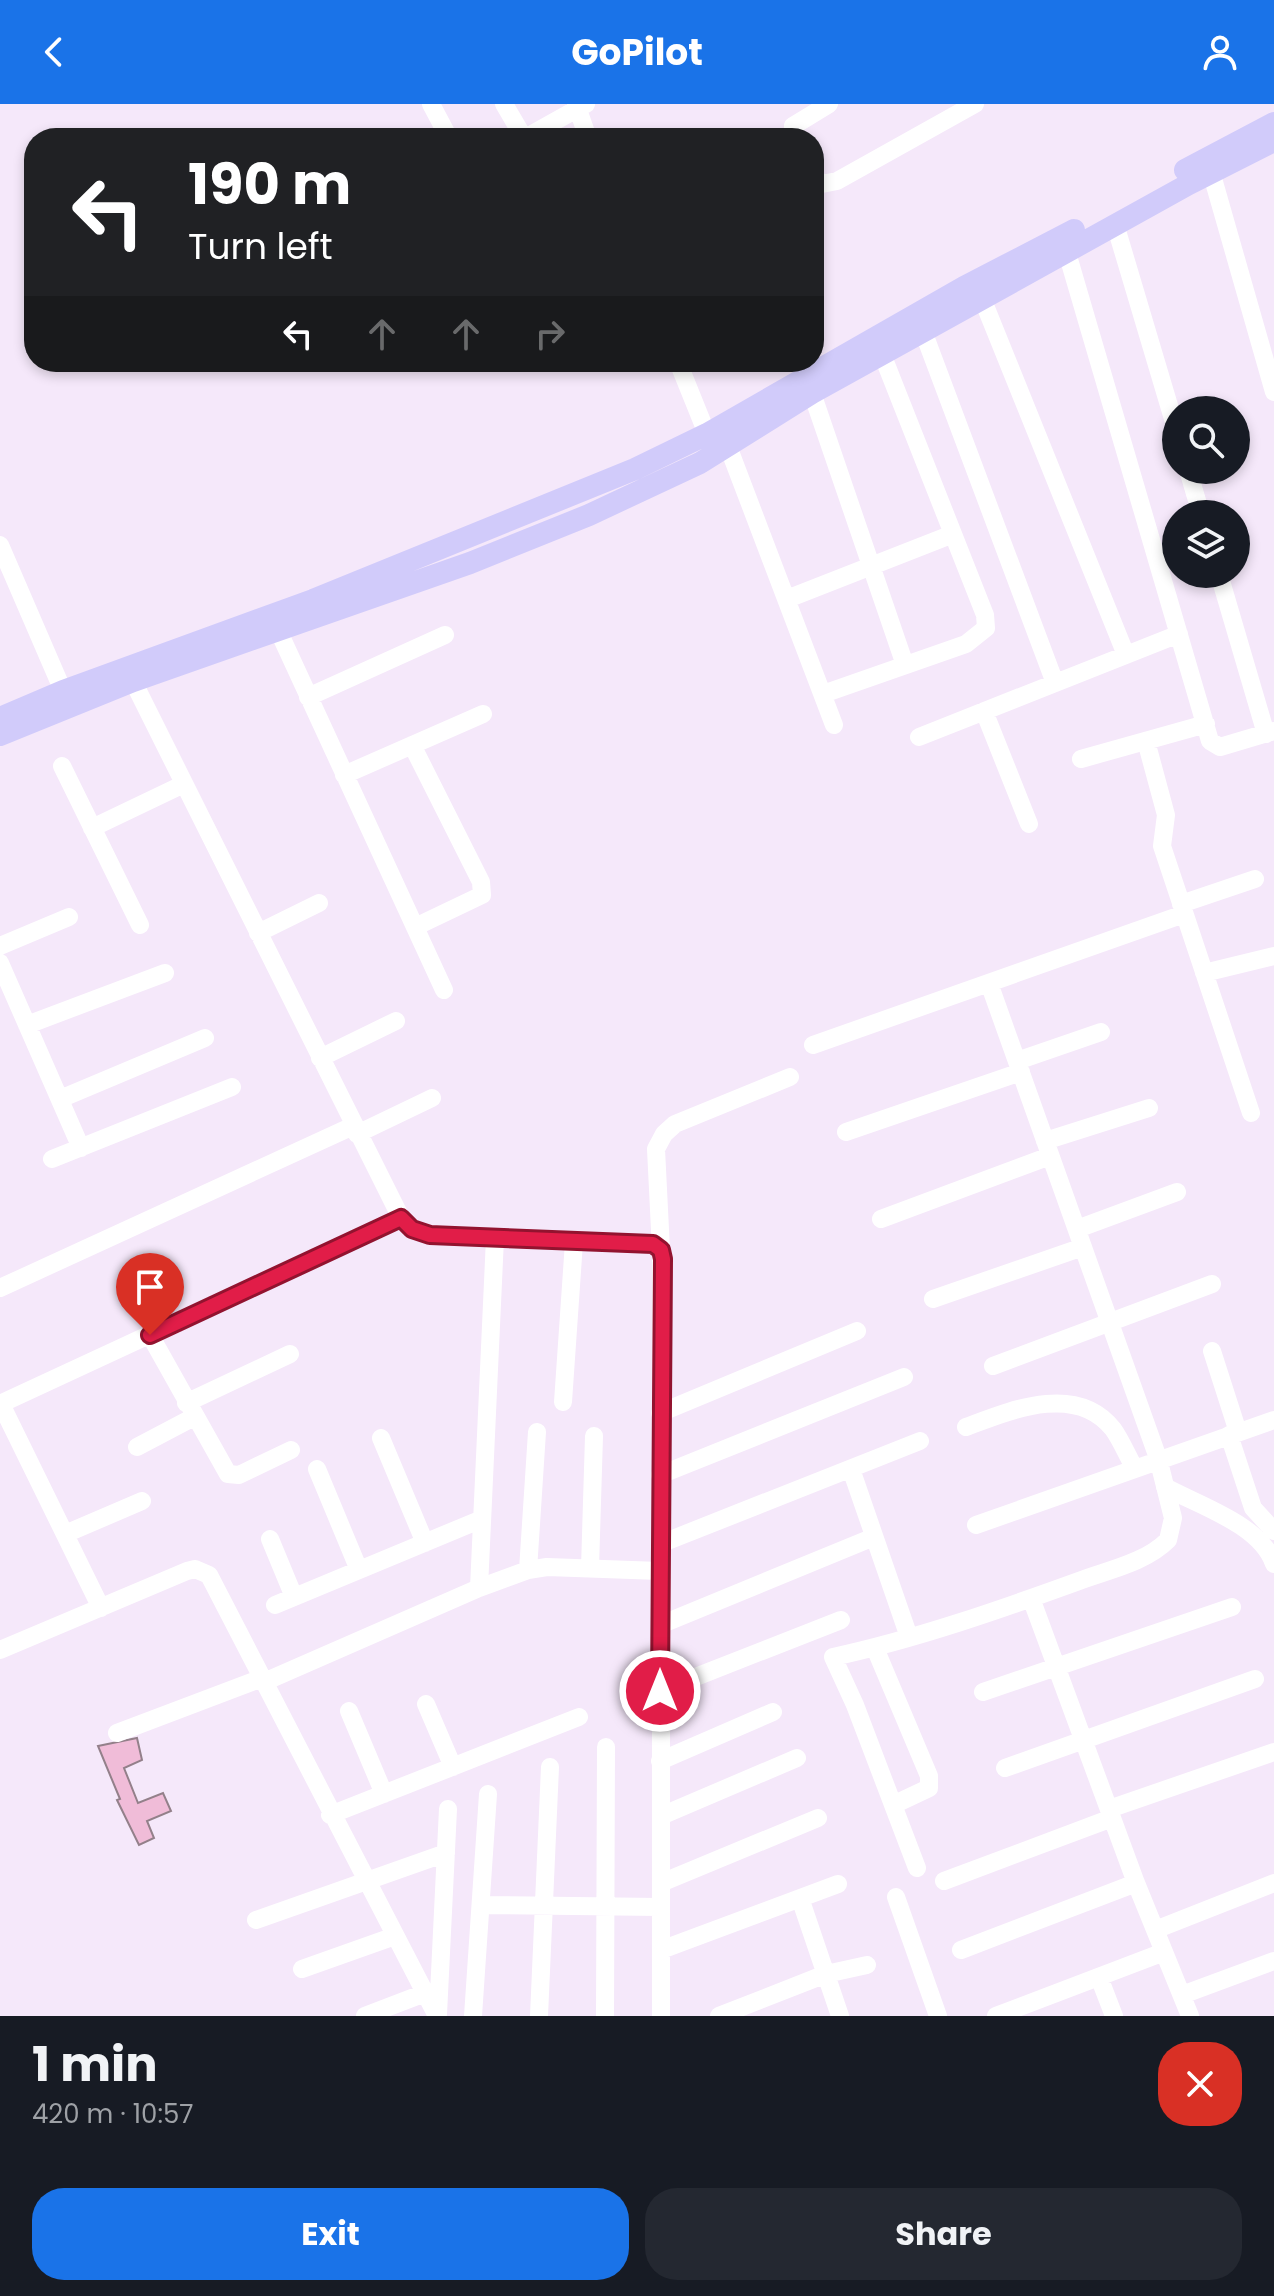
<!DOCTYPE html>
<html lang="en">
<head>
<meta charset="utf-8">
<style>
	body { margin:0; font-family:Poppins,sans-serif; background:#242831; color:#f1f3f6; height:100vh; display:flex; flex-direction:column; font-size:30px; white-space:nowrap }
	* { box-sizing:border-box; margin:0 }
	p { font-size:26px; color:#9ea1a6 }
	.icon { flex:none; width:44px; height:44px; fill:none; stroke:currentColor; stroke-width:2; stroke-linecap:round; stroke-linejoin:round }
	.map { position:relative; height:1912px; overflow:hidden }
	.sheet { display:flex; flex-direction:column; background:#171b24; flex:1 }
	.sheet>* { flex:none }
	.top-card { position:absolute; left:24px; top:24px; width:800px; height:244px; border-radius:32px; box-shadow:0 4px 12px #0003; background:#202124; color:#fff; overflow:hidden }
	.buttons { position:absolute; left:1162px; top:292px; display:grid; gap:16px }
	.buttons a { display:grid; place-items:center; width:88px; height:88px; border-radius:50%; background:#171b24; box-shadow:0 4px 12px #0003; font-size:40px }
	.pin { position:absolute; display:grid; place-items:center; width:68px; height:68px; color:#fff; margin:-82px -34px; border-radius:50% 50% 50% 0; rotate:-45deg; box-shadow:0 0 8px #0007 }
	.pin .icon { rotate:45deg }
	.me { position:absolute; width:88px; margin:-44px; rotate:0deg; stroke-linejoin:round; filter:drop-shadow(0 0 6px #0008) }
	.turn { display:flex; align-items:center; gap:28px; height:168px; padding:0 32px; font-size:36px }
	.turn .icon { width:104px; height:104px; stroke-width:2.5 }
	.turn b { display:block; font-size:56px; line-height:68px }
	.lanes { display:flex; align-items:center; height:76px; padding:0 32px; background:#0003; justify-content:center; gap:40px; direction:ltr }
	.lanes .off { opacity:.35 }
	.round { display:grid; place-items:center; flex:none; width:84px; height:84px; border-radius:32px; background:#242831 }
	.head { display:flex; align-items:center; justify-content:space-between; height:136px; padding:0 32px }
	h1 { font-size:48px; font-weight:700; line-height:60px }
	.primary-button { display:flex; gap:16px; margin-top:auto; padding:16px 32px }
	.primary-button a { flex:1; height:92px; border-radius:32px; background:#1a73e8; color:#fff; font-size:32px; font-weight:700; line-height:92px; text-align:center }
	.primary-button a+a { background:#242831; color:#f1f3f6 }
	header { display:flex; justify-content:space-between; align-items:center; height:104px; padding:0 32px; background:#1a73e8; color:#fff; font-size:36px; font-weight:700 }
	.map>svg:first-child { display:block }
</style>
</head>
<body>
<header><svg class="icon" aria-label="back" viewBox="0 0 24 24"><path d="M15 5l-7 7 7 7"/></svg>GoPilot<svg class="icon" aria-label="person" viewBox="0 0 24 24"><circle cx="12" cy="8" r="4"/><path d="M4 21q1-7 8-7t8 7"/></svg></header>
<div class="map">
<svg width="1274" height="1912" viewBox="0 0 1274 1912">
	<rect width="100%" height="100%" fill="#f5e8fa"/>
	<!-- building -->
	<path fill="#f0bcd8" stroke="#93808a" stroke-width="2" d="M137 1634 142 1656 124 1664 138 1699 163 1689 171 1707 147 1717 154 1734 139 1741 117 1696 120 1695 98 1642Z"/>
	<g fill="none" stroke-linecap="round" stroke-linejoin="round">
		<!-- minor -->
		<path stroke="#fff" stroke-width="18" d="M431 0 449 34
			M504 0 524 34
			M576 0 588 34
			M525 34 586 0
			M793 34V22L829 0
			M1208 57 1274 288
			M814 72 822 80 837 77 975 0
			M1115 120 1176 325
			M1063 135 1210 637 1220 643 1274 627
			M982 194 1126 551
			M923 227 1055 579
			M678 258 707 330
			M812 289 905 561
			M723 329 834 621
			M1188 366 1201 410
			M0 441 63 587
			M1219 470 1266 630
			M787 495 953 430
			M273 515 444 886
			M128 567 401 1114 412 1125 430 1131 653 1140 661 1146V1912
			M823 590 966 540 986 524 985 511 882 250
			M308 593 445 531
			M984 607 1029 720
			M919 633 1179 530
			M1146 637 1166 711 1162 742 1251 1009
			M412 641 481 778 482 791 415 823
			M1081 655 1206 620
			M62 662 140 821
			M344 671 483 610
			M92 724 184 680
			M1181 800 1255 775
			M258 829 319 799
			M0 842 69 813
			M0 859 81 1044
			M1204 869 1274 852
			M27 921 165 869
			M813 941 1184 810
			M320 954 396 917
			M1017 957 1101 928
			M60 995 205 934
			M846 1028 1021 968
			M357 1030 432 994
			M1045 1037 1149 1004
			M52 1055 232 983
			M881 1115 1050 1052
			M1077 1125 1177 1088
			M661 1146 656 1045 664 1030 675 1020 790 973
			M0 1184 353 1022
			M933 1195 1083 1143
			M150 1231 228 1370 239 1371 291 1346
			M1212 1247 1238 1328
			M993 1262 1212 1180
			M563 1298 574 1138
			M186 1299 290 1250
			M0 1300 401 1114
			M1 1300 101 1504
			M660 1309 857 1227
			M966 1323C1009 1307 1076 1278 1113 1325 1121 1336 1127 1351 1134 1363
			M1229 1331 1253 1404 1274 1427
			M381 1334 425 1439
			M137 1343 194 1313
			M317 1365 359 1466
			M851 1365 909 1533
			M660 1371 904 1273
			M1165 1383C1200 1402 1261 1421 1274 1460
			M976 1421 1274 1316
			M65 1430 142 1397
			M270 1435 294 1493
			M660 1440 920 1337
			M590 1464 594 1332
			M528 1466 537 1328
			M479 1484 495 1134
			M1031 1494 1136 1779 1190 1912
			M275 1501 482 1415
			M660 1521 874 1433
			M875 1544 929 1672V1684L893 1701
			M0 1546 187 1467 195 1465 209 1471 437 1912
			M264 1578 479 1484 528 1466 547 1463 660 1467
			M660 1587 841 1516
			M983 1588 1232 1503
			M426 1600 453 1663
			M349 1607 384 1690
			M117 1629 262 1574
			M660 1657 773 1608
			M1005 1664 1255 1575
			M1109 1705 1274 1648
			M330 1711 579 1613
			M661 1712 797 1654
			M917 1764 855 1601 833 1553C916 1535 999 1506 1079 1477 1108 1466 1145 1459 1168 1436L1173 1414 1158 1354 989 879
			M944 1777 1112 1714
			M661 1779 818 1714
			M896 1793 938 1912
			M800 1794 840 1912
			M483 1801 661 1803
			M256 1816 446 1749
			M1155 1826 1274 1779
			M661 1846 838 1780
			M961 1846 1136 1779
			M302 1865 395 1832
			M1099 1873 1114 1912
			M1182 1891 1274 1857
			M438 1910 448 1705
			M365 1912 425 1889
			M473 1912 488 1690
			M539 1912 550 1663
			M605 1912 606 1643
			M719 1912 826 1870 867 1861
			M996 1912 1164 1848"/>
		<!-- major -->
		<path stroke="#d1cbfa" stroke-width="22" d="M1185 66 1274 19
			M0 614 63 587 313 496 635 365 707 330 964 183 1074 126
			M0 631 133 577 470 459 589 411 700 359 812 289 1189 80 1274 37"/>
	</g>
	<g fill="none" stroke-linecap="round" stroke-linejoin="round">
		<defs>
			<path id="route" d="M150 1231 401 1114 412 1125 430 1131 653 1140 661 1146 663 1155 660 1587"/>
		</defs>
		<!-- route casing -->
		<use href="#route" stroke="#92132f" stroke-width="20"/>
		<!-- route -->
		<use href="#route" stroke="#e11d48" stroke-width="14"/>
	</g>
</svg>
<div class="buttons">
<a><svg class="icon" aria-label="search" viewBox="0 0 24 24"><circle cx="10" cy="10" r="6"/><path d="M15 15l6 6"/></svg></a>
<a><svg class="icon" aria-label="layers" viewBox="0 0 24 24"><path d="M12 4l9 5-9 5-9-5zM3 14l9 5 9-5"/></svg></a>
</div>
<div class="pin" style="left:150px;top:1231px;background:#d93025"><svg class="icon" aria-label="arrive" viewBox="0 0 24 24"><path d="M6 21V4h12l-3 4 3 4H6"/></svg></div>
<svg class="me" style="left:660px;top:1587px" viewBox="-20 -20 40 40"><circle r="17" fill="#e11d48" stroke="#fff" stroke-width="3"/><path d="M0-11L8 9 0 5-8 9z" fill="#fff"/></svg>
<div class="top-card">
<div class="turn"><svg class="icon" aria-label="left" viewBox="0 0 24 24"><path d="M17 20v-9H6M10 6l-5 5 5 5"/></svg><div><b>190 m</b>Turn left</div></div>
<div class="lanes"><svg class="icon" aria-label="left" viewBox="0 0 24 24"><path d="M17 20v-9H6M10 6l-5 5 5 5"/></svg><svg class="icon off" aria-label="ahead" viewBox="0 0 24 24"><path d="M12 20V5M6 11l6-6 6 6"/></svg><svg class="icon off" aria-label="ahead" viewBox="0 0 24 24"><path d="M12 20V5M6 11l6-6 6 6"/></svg><svg class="icon off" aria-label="right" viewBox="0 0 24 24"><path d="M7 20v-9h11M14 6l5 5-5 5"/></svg></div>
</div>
</div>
<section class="sheet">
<div class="head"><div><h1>1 min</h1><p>420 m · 10:57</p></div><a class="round" style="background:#d93025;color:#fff"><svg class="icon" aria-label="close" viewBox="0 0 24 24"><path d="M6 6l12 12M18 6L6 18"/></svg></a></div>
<div class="primary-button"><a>Exit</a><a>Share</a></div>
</section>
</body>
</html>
